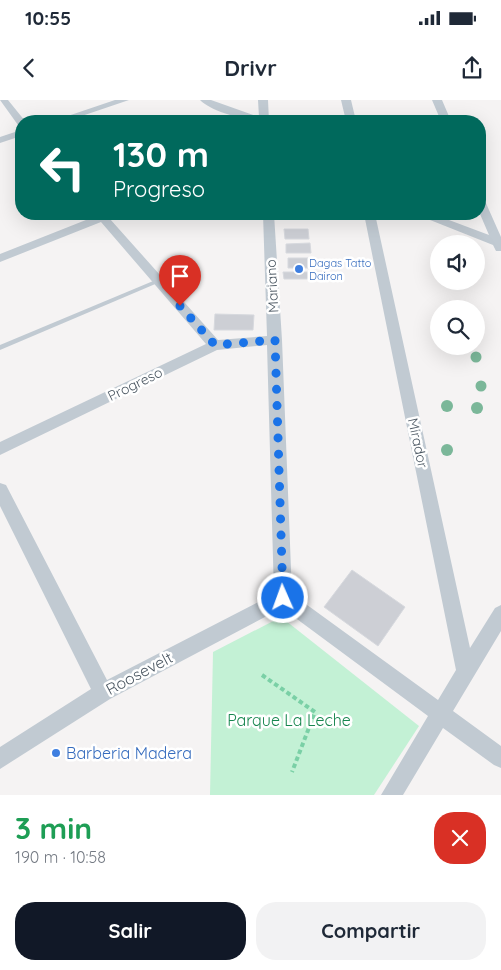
<!DOCTYPE html>
<html lang="es">
<head>
<meta charset="utf-8">
<style>
	body { margin:0; font-family:Quicksand,sans-serif; background:#f2f2f3; color:#1f2937; height:100vh; display:flex; flex-direction:column; font-size:19px; white-space:nowrap }
	* { box-sizing:border-box; margin:0 }
	p { font-size:16px; color:#747a83 }
	.icon { flex:none; width:28px; height:28px; fill:none; stroke:currentColor; stroke-width:2; stroke-linecap:round; stroke-linejoin:round }
	.map { position:relative; height:695px; overflow:hidden }
	.panel { display:flex; flex-direction:column; background:#fff; flex:1 }
	.panel>* { flex:none }
	.guide { position:absolute; left:15px; top:15px; width:471px; height:105px; border-radius:20px; box-shadow:0 5px 20px #0002; background:#00695c; color:#fff; overflow:hidden }
	.controls { position:absolute; left:430px; top:135px; display:grid; gap:10px }
	.controls a { display:grid; place-items:center; width:55px; height:55px; border-radius:50%; background:#fff; box-shadow:0 5px 20px #0002; font-size:25px }
	.pin { position:absolute; display:grid; place-items:center; width:42px; height:42px; color:#fff; margin:-51px -21px; border-radius:50% 50% 50% 0; rotate:-45deg; box-shadow:0 0 5px #0007 }
	.pin .icon { rotate:45deg }
	.me { position:absolute; width:55px; margin:-28px; rotate:358deg; stroke-linejoin:round; filter:drop-shadow(0 0 4px #0008) }
	.turn { display:flex; align-items:center; gap:18px; height:105px; padding:0 15px; font-size:22px }
	.turn .icon { width:65px; height:65px; stroke-width:2.5 }
	.turn b { display:block; font-size:35px; line-height:42px }
	.round { display:grid; place-items:center; flex:none; width:52px; height:52px; border-radius:20px; background:#f2f2f3 }
	.head { display:flex; align-items:center; justify-content:space-between; height:85px; padding:0 15px }
	h1 { font-size:30px; font-weight:700; line-height:38px; color:#1e9e55 }
	.cta { display:flex; gap:10px; margin-top:auto; padding:10px 15px }
	.cta a { flex:1; height:58px; border-radius:20px; background:#111827; color:#fff; font-size:20px; font-weight:700; line-height:58px; text-align:center }
	.cta a+a { background:#f2f2f3; color:#1f2937 }
	.status { display:flex; justify-content:space-between; align-items:center; height:35px; padding:0 25px; background:#fff; direction:ltr }
	.status svg { height:14px; fill:currentColor }
	header { display:flex; justify-content:space-between; align-items:center; height:65px; padding:0 15px; background:#fff; font-size:22px; font-weight:700 }
	.map>svg:first-child { display:block }
</style>
</head>
<body>
<div class="status"><b>10:55</b><svg viewBox="0 0 49 12"><path d="M0 12V9h3v3zM5 12V6h3v6zM10 12V3h3v9zM15 12V0h3v12zM26 1h20v11H26zM47 4h2v5h-2z"/></svg></div>
<header><svg class="icon" aria-label="back" viewBox="0 0 24 24"><path d="M15 5l-7 7 7 7"/></svg>Drivr<svg class="icon" aria-label="share" viewBox="0 0 24 24"><path d="M12 15V3M7 8l5-5 5 5M5 13v7h14v-7"/></svg></header>
<div class="map">
<svg width="501" height="695" viewBox="0 0 501 695">
	<rect width="100%" height="100%" fill="#f5f3f3"/>
	<!-- green -->
	<path fill="#c3f1d5" d="M281 517 419 626 374 695H210L213 552Z"/>
	<!-- building -->
	<path fill="#cdcfd5" stroke="#d7d9de" d="M284 129H308L309 139H285Z
		M310 143 311 153H286V144Z
		M288 158H311L312 168H288Z
		M283 172H328L329 179H284Z
		M215 214 254 215 253 230H214Z
		M352 470 405 507 378 546 324 507Z"/>
	<g fill="none" stroke-linecap="round" stroke-linejoin="round">
		<!-- path -->
		<path stroke="#7ad0a6" stroke-width="4" stroke-dasharray="4.5 3" stroke-linecap="butt" d="M262 575 315 612 292 672"/>
		<!-- service -->
		<path fill="#c1cad2" fill-rule="evenodd" d="M158 179 161 181 160 182 0 250V245Z"/>
		<!-- minor -->
		<path fill="#c1cad2" fill-rule="evenodd" d="M0 0H8L25 21H21V26L18 25Z
			M115 0H129L67 21H53Z
			M200 0H211L259 17 258 0H268L269 21C251 22 213 13 200 0Z
			M341 0H351L356 21H346Z
			M432 0H442L451 21H441Z
			M21 30V36L0 43V37Z
			M480 98 485 101 501 137V151H496L493 145 420 116 418 114H433L489 135 480 114Z
			M94 114H117L110 119 218 240 267 236 263 114H274L282 240 292 494 438 600 456 570 364 114H375L470 548 495 508 501 505V531L453 611 501 646V668L494 665 443 628 403 695H381L428 616 282 508 110 599 0 669V647L91 589 0 406V383L6 385 107 580 274 494 267 245 217 250 0 355V342L206 244 101 122 0 162V154L96 116Z"/>
	</g>
	<!-- trees -->
	<g fill="#7bb799">
		<circle cx="476" cy="257" r="5.5"/>
		<circle cx="481" cy="286" r="5.5"/>
		<circle cx="447" cy="306" r="6"/>
		<circle cx="477" cy="308" r="6"/>
		<circle cx="447" cy="350" r="6"/>
	</g>
	<g fill="none" stroke-linecap="round" stroke-linejoin="round">
		<!-- route -->
		<path stroke="#1a73e8" stroke-width="9" stroke-dasharray="0 16.2" d="M180 206 215 245 275 240 283 498"/>
	</g>
	<!-- markers -->
	<g fill="#3f7fe0" stroke="#fff" stroke-width="2">
		<circle cx="299" cy="169" r="5"/>
		<circle cx="56" cy="653" r="5"/>
	</g>
	<g text-anchor="middle" dominant-baseline="central" stroke-width="5" stroke-linejoin="round" paint-order="stroke">
		<!-- far-shop labels -->
		<g font-size="11" fill="#366cbe" stroke="#fff" text-anchor="start">
			<text x="309" y="163">Dagas Tatto<tspan x="309" dy="13">Dairon</tspan></text>
		</g>
		<!-- street labels -->
		<g font-size="14" fill="#4a5661" stroke="#fff">
			<text transform="translate(272 186) rotate(-93)">Mariano</text>
			<text transform="translate(135 284) rotate(-26)">Progreso</text>
			<text transform="translate(418 343) rotate(78)">Mirador</text>
		</g>
		<!-- near-street labels -->
		<g font-size="16" fill="#4a5661" stroke="#fff">
			<text transform="translate(139 573) rotate(-28)">Roosevelt</text>
		</g>
		<!-- near-park labels -->
		<g font-size="16" fill="#17864f" stroke="#fff">
			<text x="289" y="620">Parque La Leche</text>
		</g>
		<!-- near-shop labels -->
		<g font-size="16" fill="#366cbe" stroke="#fff" text-anchor="start">
			<text x="66" y="653">Barberia Madera</text>
		</g>
	</g>
</svg>
<div class="controls">
<a><svg class="icon" aria-label="sound" viewBox="0 0 24 24"><path d="M4 9h4l5-4v14l-5-4H4zM17 9q2 3 0 6"/></svg></a>
<a><svg class="icon" aria-label="search" viewBox="0 0 24 24"><circle cx="10" cy="10" r="6"/><path d="M15 15l6 6"/></svg></a>
</div>
<div class="pin" style="left:180px;top:206px;background:#d93025"><svg class="icon" aria-label="arrive" viewBox="0 0 24 24"><path d="M6 21V4h12l-3 4 3 4H6"/></svg></div>
<svg class="me" style="left:283px;top:498px" viewBox="-20 -20 40 40"><circle r="17" fill="#1a73e8" stroke="#fff" stroke-width="3"/><path d="M0-11L8 9 0 5-8 9z" fill="#fff"/></svg>
<div class="guide">
<div class="turn"><svg class="icon" aria-label="left" viewBox="0 0 24 24"><path d="M17 20v-9H6M10 6l-5 5 5 5"/></svg><div><b>130 m</b>Progreso</div></div>
</div>
</div>
<section class="panel">
<div class="head"><div><h1>3 min</h1><p>190 m · 10:58</p></div><a class="round" style="background:#d93025;color:#fff"><svg class="icon" aria-label="close" viewBox="0 0 24 24"><path d="M6 6l12 12M18 6L6 18"/></svg></a></div>
<div class="cta"><a>Salir</a><a>Compartir</a></div>
</section>
</body>
</html>
